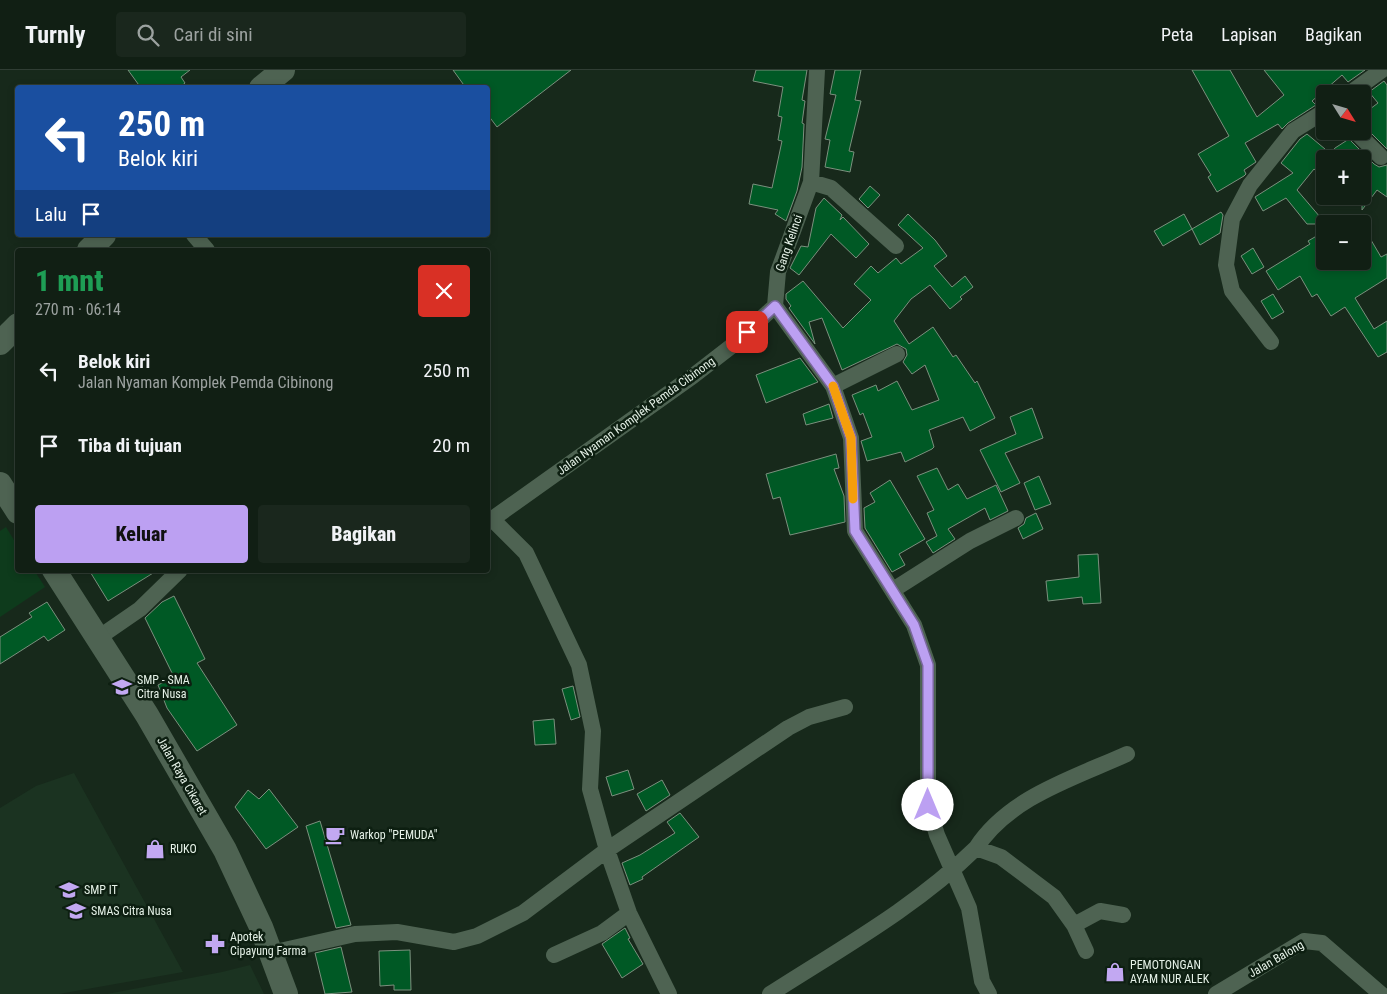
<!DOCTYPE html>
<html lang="id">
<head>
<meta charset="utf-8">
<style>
	body { margin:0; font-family:"Roboto Condensed",sans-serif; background:#1a271d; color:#f1f3f6; height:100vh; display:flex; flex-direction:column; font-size:19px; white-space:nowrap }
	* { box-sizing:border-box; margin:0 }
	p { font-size:16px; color:#9ca2a0 }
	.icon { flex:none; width:28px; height:28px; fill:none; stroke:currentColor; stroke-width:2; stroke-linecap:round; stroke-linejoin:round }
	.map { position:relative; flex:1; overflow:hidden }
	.panel { position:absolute; left:15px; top:178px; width:475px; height:325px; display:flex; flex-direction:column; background:#111f14; border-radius:5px; box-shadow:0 2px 8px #0003,0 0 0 1px #303d34 }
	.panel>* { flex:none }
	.banner { position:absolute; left:15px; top:15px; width:475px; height:152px; border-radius:5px; box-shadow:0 2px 8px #0003,0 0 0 1px #303d34; background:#1a4fa0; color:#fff; overflow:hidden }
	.needle { width:32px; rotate:127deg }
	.fabs { position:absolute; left:1316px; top:15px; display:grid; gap:10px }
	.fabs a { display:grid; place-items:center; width:55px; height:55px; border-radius:5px; background:#111f14; box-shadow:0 2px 8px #0003,0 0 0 1px #303d34; font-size:25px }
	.pin { position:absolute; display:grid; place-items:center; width:42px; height:42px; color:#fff; margin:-21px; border-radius:10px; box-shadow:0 2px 8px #0006 }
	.me { position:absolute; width:55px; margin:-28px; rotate:0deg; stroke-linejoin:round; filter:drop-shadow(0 0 4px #0008) }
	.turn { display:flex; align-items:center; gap:18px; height:105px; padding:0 20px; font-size:22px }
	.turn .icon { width:65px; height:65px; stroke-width:2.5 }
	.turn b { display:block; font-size:35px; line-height:42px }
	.then { display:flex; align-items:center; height:48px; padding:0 20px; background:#0003; gap:10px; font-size:19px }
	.round { display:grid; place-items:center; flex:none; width:52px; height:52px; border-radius:5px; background:#1a271d }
	.overview { display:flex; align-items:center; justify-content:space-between; height:85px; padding:0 20px }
	h1 { font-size:30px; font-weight:800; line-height:38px; color:#1e9e55 }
	.action { display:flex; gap:10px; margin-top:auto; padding:10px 20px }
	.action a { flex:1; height:58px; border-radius:5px; background:#bca0f2; color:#111; font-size:20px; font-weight:800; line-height:58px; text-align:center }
	.action a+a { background:#1a271d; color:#f1f3f6 }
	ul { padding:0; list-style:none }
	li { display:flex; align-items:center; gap:15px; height:75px; padding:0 20px }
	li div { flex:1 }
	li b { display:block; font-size:19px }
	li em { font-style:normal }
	header { display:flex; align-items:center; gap:30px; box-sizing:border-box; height:70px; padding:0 25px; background:#111f14; border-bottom:1px solid #303d34 }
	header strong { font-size:24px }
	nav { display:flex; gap:28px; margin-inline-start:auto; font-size:18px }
	.search { width:350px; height:45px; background:#1a271d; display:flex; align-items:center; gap:12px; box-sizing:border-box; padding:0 18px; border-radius:5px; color:#9ca2a0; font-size:19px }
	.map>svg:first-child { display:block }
</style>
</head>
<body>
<header>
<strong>Turnly</strong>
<div class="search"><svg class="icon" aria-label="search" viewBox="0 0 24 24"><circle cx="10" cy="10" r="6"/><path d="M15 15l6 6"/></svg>Cari di sini</div>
<nav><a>Peta</a><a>Lapisan</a><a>Bagikan</a></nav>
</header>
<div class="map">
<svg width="1387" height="924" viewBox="0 0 1387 924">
	<rect width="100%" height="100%" fill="#17291b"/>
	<!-- built -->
	<path fill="#1b3321" d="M74 703 183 902 59 924H0V738L36 716Z
		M250 895 264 924H107L222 902Z"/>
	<!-- green -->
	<path fill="#0e3b1c" d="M6 457 17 475 18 500H34L45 517 0 547V461Z"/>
	<!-- building -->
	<path fill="#005925" stroke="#7b907e" d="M128 0H190L181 7 185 13 179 18H141Z
		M453 0H571L497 57 488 45V18H466Z
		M756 0H807L802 30 805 31 802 53 804 54 802 97 797 121 786 151 775 144 778 140 749 134 753 114 772 118 782 71 778 70 782 47 778 46 783 17 753 11Z
		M835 0H861L855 30 861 31 849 81 854 82 850 102 825 97 830 70 825 69 836 25 830 24Z
		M1192 0H1230L1257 47 1284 25 1264 0H1365L1348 12 1342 5 1312 31 1316 35 1288 53 1282 59 1278 54 1245 73 1256 92 1244 100 1246 104 1244 106 1217 122 1208 107 1211 105 1198 84 1229 66Z
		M1384 11 1387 15V79L1362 54V45L1378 33 1369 22Z
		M1307 64 1325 79V108L1314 99 1297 120 1326 154H1307L1286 128 1263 141 1255 127 1293 103 1281 93 1300 69Z
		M1349 69 1374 94 1379 97 1387 95V127L1377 120 1362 140V89H1326L1335 78Z
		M870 116 880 125 868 138 859 129Z
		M824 128 842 145 840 150 843 147 869 174 856 188 831 164 799 205 790 198 801 176 808 177 816 138Z
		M1221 142 1223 145 1220 163 1200 175 1192 159Z
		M908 144 935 170 947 186 934 196 952 217 965 206 973 217 960 227 962 229 950 239 930 215 911 229 894 251 909 274 933 257 953 287 956 285 975 313 977 311 995 348 970 361 963 347 929 360 934 377 932 379 905 392 901 382 867 391 861 371 872 367 863 343 860 345 852 325 876 315 878 321 897 311 912 340 939 330 925 295 912 304 903 292 907 285 906 279 897 274 842 300 822 248 809 252 815 274 789 238 791 236 786 229V224L803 211 843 258 871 230 854 214 871 196 878 203 896 188 901 194 923 178 898 155Z
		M1184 144 1192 159 1163 176 1154 161Z
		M1362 161 1371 170 1381 187 1387 184V208L1355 228 1374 259 1387 251V282L1378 287 1345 237 1331 246 1317 224 1312 227 1300 206 1278 220 1266 201 1310 174 1308 171 1320 164 1325 172V191H1362Z
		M1253 178 1264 197 1252 204 1241 186Z
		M1273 224 1284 242 1272 249 1261 231Z
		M800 288 818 312 766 333 756 305Z
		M829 334 833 348 806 355 803 344Z
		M1032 338 1043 368 1005 383 1020 413 1001 422 980 380 1016 364 1010 347Z
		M836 384 839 398 834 399 844 426 845 452 790 465 780 427 773 429 766 404Z
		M937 398 948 420 958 414 967 429 996 415 1008 441 990 450 985 438 948 459 955 469 933 483 926 472 937 466 927 443 934 440 917 406Z
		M1039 406 1051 434 1035 440 1024 413Z
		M890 410 925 469 899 484 905 495 892 502 865 458 864 438 875 432 870 423Z
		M1036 443 1043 459 1023 469 1018 458 1024 454 1026 448Z
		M1098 484 1101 533 1083 534 1082 527 1048 531 1046 511 1079 507 1078 485Z
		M89 500H158L108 531Z
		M174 526 205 589 197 593 237 655 197 681 167 638 158 615 174 607 145 548 162 532Z
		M47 532 65 560 48 571 44 566 0 594V567L32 547 29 543Z
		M573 616 580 647 571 650 562 619Z
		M554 649 556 674 535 675 533 651Z
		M628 700 634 719 612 726 606 707Z
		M662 710 670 725 646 741 637 724Z
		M269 719 298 757 266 779 235 737 248 720 259 729Z
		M680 743 699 767 642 807 643 809 630 815 622 793 640 785 675 763 667 752Z
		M320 751 351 855 336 858 306 756Z
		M625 858 630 868 628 869 643 894 622 908 602 874Z
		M341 877 352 922 325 924 315 883Z
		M410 880 411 920H394V915L380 916 379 881Z"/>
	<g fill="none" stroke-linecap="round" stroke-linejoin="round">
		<!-- street -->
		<path stroke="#4e6352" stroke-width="16" d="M1349 24 1382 0
			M1355 61 1381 87
			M811 112 831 118 896 176
			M194 165 207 180
			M775 236 833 316 851 368 855 461 914 555 928 595V735L937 765 969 838 982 911 989 924
			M775 236 778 202 811 112 817 0
			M1271 272 1232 221 1226 195 1232 149 1250 115 1293 61 1325 41
			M833 316 897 284
			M492 449 526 483 579 595 593 661 590 719 607 780 629 843 669 924
			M488 452 693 306 733 275 775 236
			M893 520 970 471 1016 448
			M98 568 140 539 180 500
			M976 778C1009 727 1074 708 1127 684
			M1074 855 1100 841 1123 845
			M271 883 355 864 397 862 454 872 477 866 523 843 607 780 788 658 809 647 845 637
			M554 885 602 863 629 843
			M770 924C840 879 916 837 976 778L1001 787 1054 827 1074 855 1086 881
			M1216 924 1304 871 1322 873 1381 924"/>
		<!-- secondary -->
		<path stroke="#4e6352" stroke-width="24" d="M261 18 283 0
			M89 180 104 165
			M0 273 18 255
			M0 414 18 442
			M54 500 147 645 225 780 261 857 286 924"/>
	</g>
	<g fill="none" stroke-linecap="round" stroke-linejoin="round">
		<defs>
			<path id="route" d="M747 262 775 236 833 316 851 368 855 461 914 555 928 595V735"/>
		</defs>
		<!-- route casing -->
		<use href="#route" stroke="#7a689d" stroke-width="12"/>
		<!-- route -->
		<use href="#route" stroke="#bca0f2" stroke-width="9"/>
		<!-- slow -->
		<path stroke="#f59e0b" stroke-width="9" d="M833 316 851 368 853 429"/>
	</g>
	<!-- icons -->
	<defs>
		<symbol id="school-bare" viewBox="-9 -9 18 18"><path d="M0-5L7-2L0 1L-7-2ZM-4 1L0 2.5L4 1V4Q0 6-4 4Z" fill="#c2a8f2" stroke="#0d1f11" stroke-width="2.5" paint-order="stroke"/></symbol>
		<symbol id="cafe-bare" viewBox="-9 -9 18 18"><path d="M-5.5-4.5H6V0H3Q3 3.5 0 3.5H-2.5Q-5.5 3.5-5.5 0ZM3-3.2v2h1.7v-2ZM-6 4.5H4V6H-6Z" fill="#c2a8f2" stroke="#0d1f11" stroke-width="2.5" paint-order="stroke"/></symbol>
		<symbol id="shop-bare" viewBox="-9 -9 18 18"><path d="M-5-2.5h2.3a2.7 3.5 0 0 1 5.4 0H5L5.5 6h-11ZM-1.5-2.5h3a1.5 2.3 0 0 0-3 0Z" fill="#c2a8f2" stroke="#0d1f11" stroke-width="2.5" paint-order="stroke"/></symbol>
		<symbol id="pharmacy-bare" viewBox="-9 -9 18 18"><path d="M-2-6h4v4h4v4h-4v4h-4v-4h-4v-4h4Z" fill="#c2a8f2" stroke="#0d1f11" stroke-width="2.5" paint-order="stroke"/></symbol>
	</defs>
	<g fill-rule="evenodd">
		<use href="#school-bare" x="108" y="603" width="28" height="28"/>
		<use href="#cafe-bare" x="321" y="751" width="28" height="28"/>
		<use href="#shop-bare" x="141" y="765" width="28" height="28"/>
		<use href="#school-bare" x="55" y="806" width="28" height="28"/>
		<use href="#school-bare" x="62" y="827" width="28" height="28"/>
		<use href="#pharmacy-bare" x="201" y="860" width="28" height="28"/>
		<use href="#shop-bare" x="1101" y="888" width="28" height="28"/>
	</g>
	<g text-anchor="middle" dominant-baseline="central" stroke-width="5" stroke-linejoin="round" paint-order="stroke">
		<!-- street labels -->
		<g font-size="12" fill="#e5f1e7" stroke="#0d1f11">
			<text transform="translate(789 173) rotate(-71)">Gang Kelinci</text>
			<text transform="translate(636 346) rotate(-36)">Jalan Nyaman Komplek Pemda Cibinong</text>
			<text transform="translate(182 706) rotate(60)">Jalan Raya Cikaret</text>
			<text transform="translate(1276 889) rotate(-30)">Jalan Balong</text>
		</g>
		<!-- poi labels -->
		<g font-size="12" fill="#e5f1e7" stroke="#0d1f11" text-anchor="start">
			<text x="137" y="610">SMP - SMA<tspan x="137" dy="14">Citra Nusa</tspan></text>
			<text x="350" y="765">Warkop "PEMUDA"</text>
			<text x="170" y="779">RUKO</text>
			<text x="84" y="820">SMP IT</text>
			<text x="91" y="841">SMAS Citra Nusa</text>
			<text x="230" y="867">Apotek<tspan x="230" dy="14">Cipayung Farma</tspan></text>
			<text x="1130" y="895">PEMOTONGAN<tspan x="1130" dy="14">AYAM NUR ALEK</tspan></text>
		</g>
	</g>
</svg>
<div class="fabs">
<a><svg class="needle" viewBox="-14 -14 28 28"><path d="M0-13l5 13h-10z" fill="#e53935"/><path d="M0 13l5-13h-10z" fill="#9ca2a0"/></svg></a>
<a>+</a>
<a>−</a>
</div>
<div class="pin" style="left:747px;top:262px;background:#d93025"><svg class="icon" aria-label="arrive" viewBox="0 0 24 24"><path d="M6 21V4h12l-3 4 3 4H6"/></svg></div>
<svg class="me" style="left:928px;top:735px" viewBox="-20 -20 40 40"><circle r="19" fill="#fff"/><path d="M0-13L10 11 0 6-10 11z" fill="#bca0f2"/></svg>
<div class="banner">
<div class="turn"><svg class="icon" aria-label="left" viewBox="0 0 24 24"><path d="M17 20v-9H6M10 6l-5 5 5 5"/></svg><div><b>250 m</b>Belok kiri</div></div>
<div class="then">Lalu<svg class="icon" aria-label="arrive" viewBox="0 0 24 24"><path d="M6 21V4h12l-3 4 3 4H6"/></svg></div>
</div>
<section class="panel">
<div class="overview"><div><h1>1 mnt</h1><p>270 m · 06:14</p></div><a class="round" style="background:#d93025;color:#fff"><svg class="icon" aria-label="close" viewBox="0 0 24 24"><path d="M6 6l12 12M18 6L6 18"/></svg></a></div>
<ul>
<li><svg class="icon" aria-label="left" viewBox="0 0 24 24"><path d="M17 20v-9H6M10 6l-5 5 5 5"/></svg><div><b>Belok kiri</b><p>Jalan Nyaman Komplek Pemda Cibinong</p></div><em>250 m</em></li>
<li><svg class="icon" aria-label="arrive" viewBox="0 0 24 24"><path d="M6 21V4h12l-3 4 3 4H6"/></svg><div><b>Tiba di tujuan</b></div><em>20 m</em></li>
</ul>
<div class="action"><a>Keluar</a><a>Bagikan</a></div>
</section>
</div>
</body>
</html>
